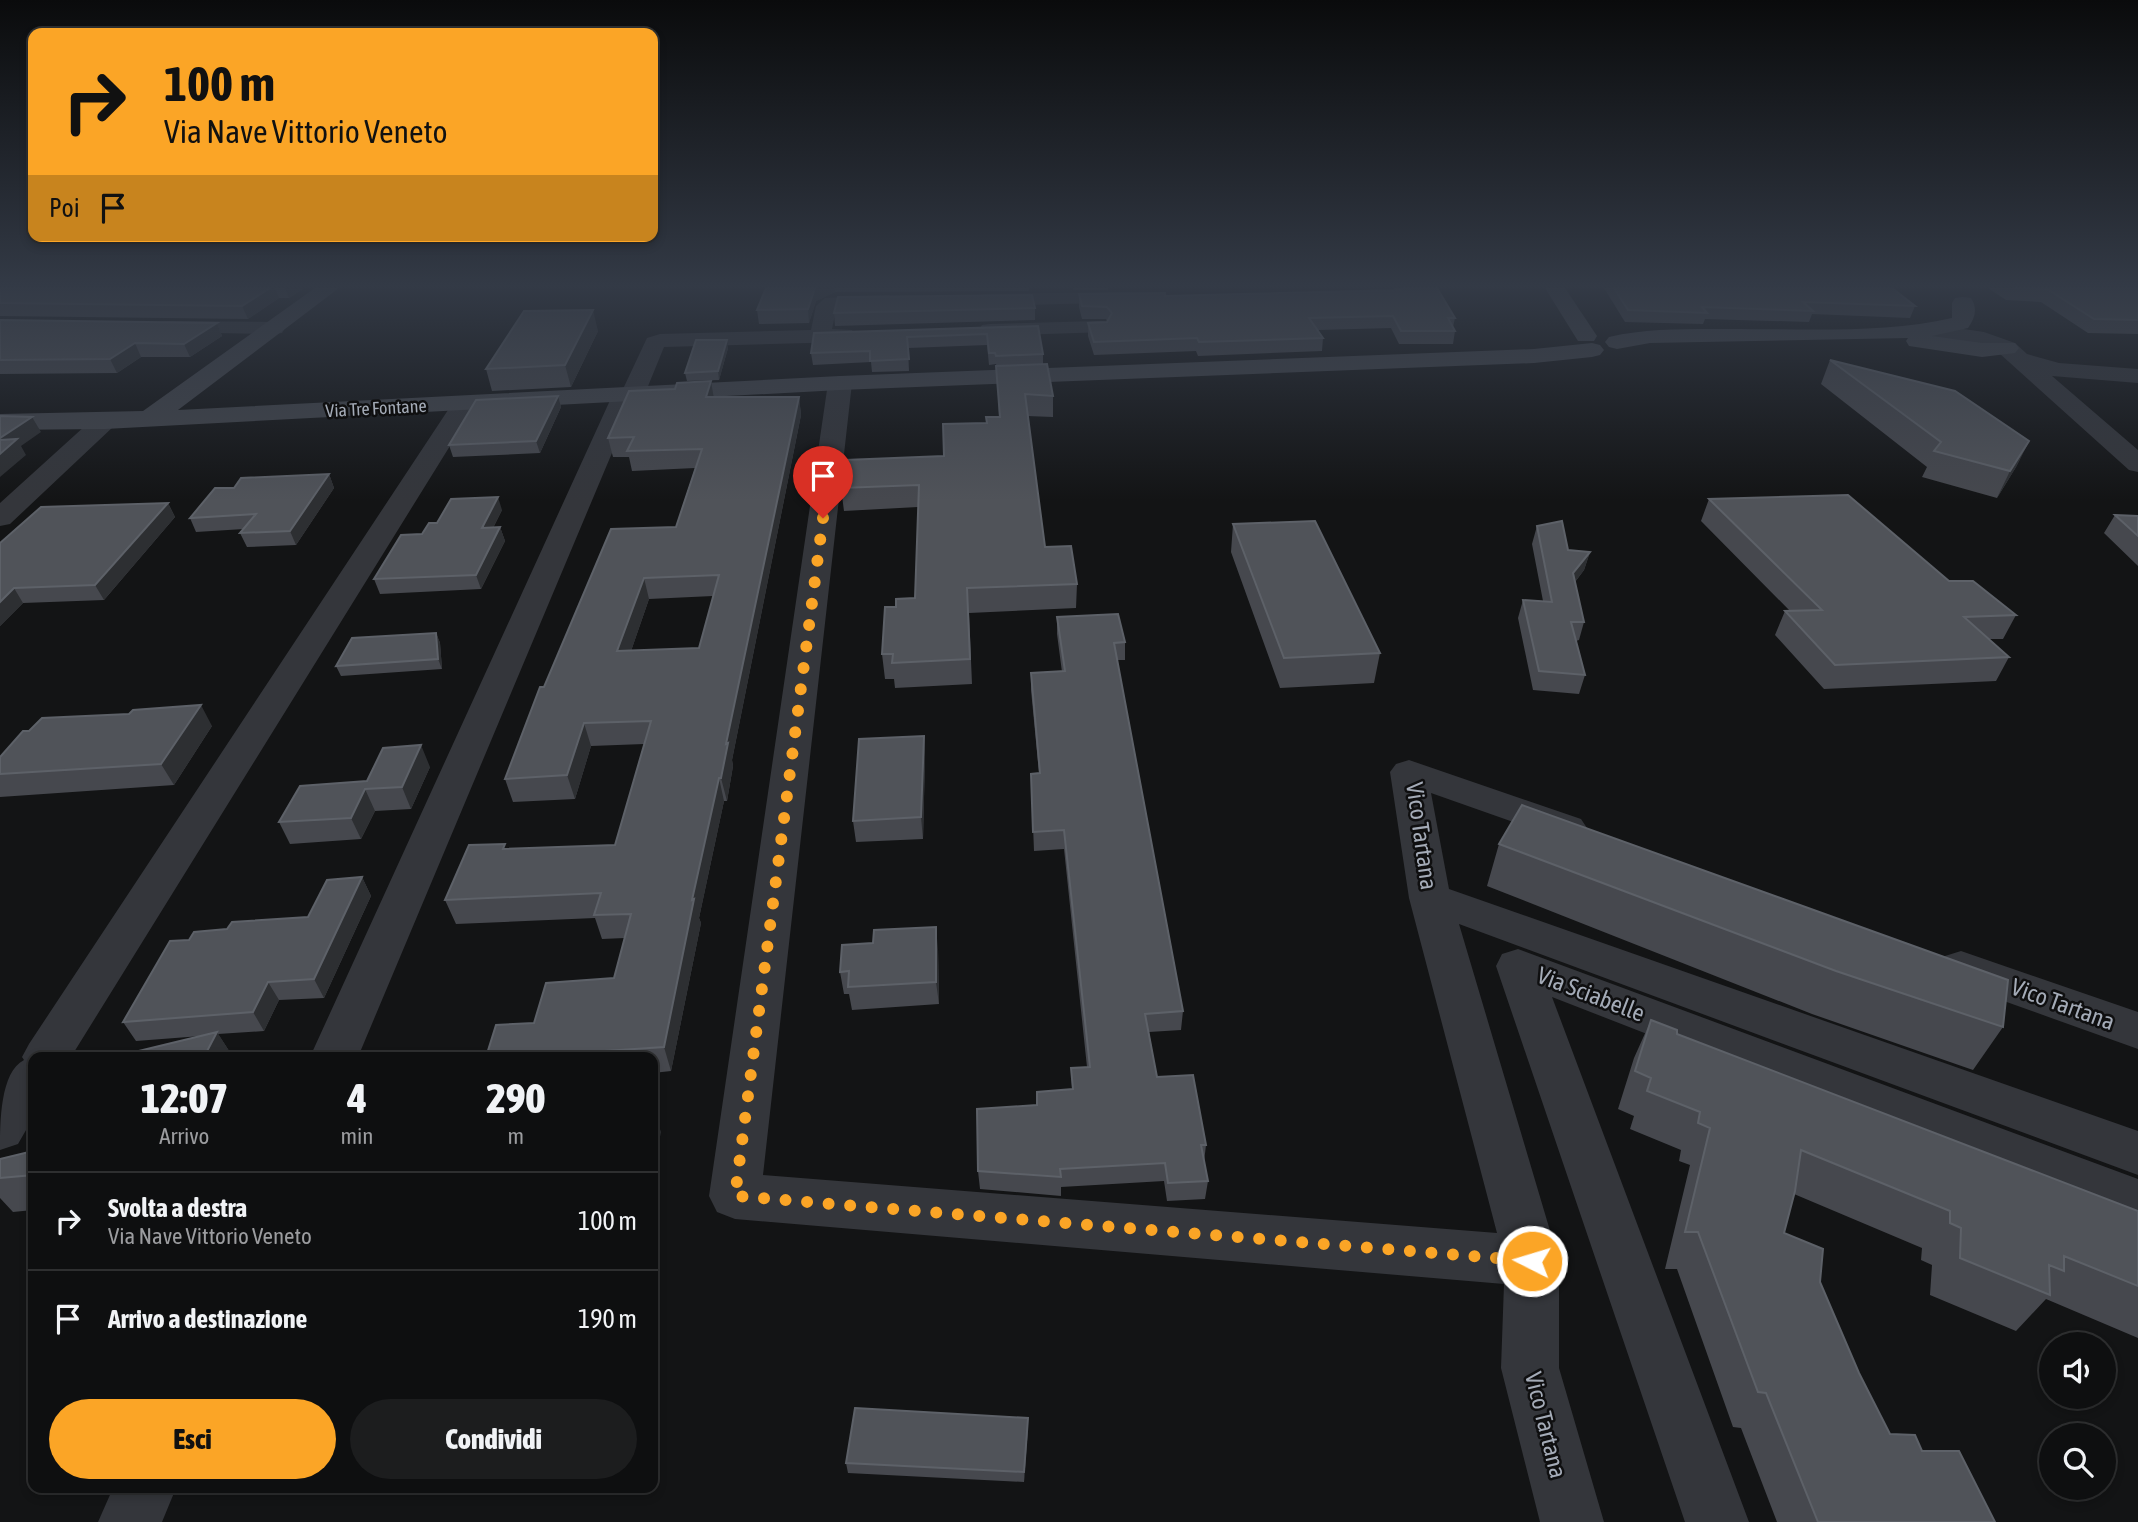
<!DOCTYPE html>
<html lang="it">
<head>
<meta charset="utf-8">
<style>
	body { margin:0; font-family:"Asap Condensed",sans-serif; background:#1c1d1e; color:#f1f3f6; height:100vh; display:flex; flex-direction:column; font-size:26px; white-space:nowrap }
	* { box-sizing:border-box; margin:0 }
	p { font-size:23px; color:#9b9c9f }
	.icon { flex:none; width:38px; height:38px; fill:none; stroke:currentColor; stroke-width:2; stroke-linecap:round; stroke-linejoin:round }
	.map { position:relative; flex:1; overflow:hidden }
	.side { position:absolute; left:28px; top:1052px; width:630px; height:441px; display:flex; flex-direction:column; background:#0e0f10; border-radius:14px; box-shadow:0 4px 10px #0003,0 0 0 2px #2e2f30 }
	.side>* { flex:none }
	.hud { position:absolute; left:28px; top:28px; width:630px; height:214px; border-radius:14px; box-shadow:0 4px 10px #0003,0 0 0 2px #2e2f30; background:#fba526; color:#111; overflow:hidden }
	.buttons { position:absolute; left:2039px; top:1332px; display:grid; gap:14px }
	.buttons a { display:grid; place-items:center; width:77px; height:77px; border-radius:50%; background:#0e0f10; box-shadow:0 4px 10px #0003,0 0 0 2px #2e2f30; font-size:35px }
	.pin { position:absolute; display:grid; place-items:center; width:60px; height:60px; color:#fff; margin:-72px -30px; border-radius:50% 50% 50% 0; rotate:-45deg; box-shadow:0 0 7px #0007 }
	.pin .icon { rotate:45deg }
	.me { position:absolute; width:77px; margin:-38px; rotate:275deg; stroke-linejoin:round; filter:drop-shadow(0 0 5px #0008) }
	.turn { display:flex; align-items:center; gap:24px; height:147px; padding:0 21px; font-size:32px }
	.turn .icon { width:91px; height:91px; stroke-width:2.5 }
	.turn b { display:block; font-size:49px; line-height:60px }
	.then { display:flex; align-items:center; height:66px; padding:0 21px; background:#0003; gap:14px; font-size:26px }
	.eta { display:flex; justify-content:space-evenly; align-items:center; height:119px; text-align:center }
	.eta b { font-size:42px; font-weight:800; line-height:49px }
	.button { display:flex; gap:14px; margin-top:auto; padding:14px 21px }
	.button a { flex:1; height:80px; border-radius:42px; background:#fba526; color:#111; font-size:28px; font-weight:800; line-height:80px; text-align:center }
	.button a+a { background:#1c1d1e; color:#f1f3f6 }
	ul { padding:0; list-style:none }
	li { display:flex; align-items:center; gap:21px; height:98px; padding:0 21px; border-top:2px solid #2e2f30 }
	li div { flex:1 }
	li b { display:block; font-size:26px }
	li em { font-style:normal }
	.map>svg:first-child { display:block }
</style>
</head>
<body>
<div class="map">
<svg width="2138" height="1522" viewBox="0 0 2138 1522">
	<rect width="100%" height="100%" fill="#131415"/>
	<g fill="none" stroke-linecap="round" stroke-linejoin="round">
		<!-- street -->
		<path fill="#34363b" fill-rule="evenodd" d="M1129 292 1136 294 1139 298 1136 302 984 306 977 304 974 300 977 296 984 294Z
			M888 295 895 297 898 301 895 305 836 309 832 329 852 330 855 335 852 340 844 342 664 347 644 396 640 401 633 403 358 1057H310L612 396 616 391 623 389 647 338 660 334 811 330 816 306 825 298Z
			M169 321 274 322 282 323 285 328 282 333 274 334 161 332 158 327 161 322Z
			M1098 321 1106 322 1109 327 1106 332 990 336 982 335 979 330 982 325 990 324Z
			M1930 324 1984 332 2015 343 2027 354 2059 363 2138 369V383L2052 376 2138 450V472L2129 470 1999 353 1972 343 1922 335 1919 330 1922 325Z
			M840 376 848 378 852 383 763 1175 1497 1233 1409 898 1390 772 1396 764 1409 760 1581 819 1587 828 1581 837 1567 841 1431 793 1449 889 2138 1131V1175L1459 924 1559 1261V1368L1604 1522H1540L1501 1368 1504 1284 735 1219 717 1212 709 1196 828 383 832 378Z
			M464 397 473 399 476 404 71 1057H33V1118L18 1144 0 1150C0 1123 0 1072 24 1060L22 1057 29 1044 452 404 455 399Z
			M105 414 114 416 117 421 114 426 10 524 0 526V503L96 416Z
			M1518 949 2138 1179V1225L1552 997 1749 1522H1685L1496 966 1502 954Z
			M1961 951 2138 1012V1049L1945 980 1939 968 1945 956Z
			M113 1488H176L162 1522H98Z"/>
		<!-- secondary -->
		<path fill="#42454b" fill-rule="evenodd" d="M315 288H339L178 410 840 376 1534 349 1592 343 1600 345 1604 350 1600 355 1592 357 1534 363 840 390 105 429 0 430V414L143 411Z
			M1545 288H1565L1597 336 1594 341H1578Z
			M1963 297 1971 298C1978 309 1975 318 1968 328L1932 336 1982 343H2015L2019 348 2015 353 1982 357 1909 346 1906 341 1908 338 1650 343 1617 349 1609 347 1605 342 1609 337C1643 329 1676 329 1710 329 1786 328 1879 335 1952 318V303L1955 298Z"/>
	</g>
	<!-- wall -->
	<path fill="#46484e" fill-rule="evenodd" d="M0 288H304L289 298H279L248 319 0 316Z
		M766 288H1029V291L835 292 816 301 809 323 759 324 757 310Z
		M1073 288H1108V290H1073Z
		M1392 288H1437L1455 318 1453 327 1455 331 1453 344H1399L1391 328 1318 330 1323 338 1322 351 1198 356 1196 351 1094 355 1088 336V323L1107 322V321L1106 319H1082L1079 307V294L1165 296 1396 290Z
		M1604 288H1892L1915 306 1910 318 1812 314 1809 322 1705 319 1703 324 1625 322Z
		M1988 288H2138V334L2088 333 2041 302 2006 300Z
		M1035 308V320L835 326 834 313Z
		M0 320 217 323 222 336 190 357H141L117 373 0 374Z
		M1038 326 1043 354V364L1053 396V417L1027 416 1045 547 1077 584 1076 608 969 613 972 684 895 688 894 679H885L882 654 896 607 915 598 918 507 844 511 841 488 944 456 986 423 999 417 997 367 996 364 989 365 987 345 908 348 909 371 872 372 871 362 813 365 811 353 814 333Z
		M598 331 571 387 492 391 486 369Z
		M728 348 719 380 687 381 685 373Z
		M1830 360 2029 441 2016 467 1997 498 1922 477 1927 467 1821 384Z
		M558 396 561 407 540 453 453 457 449 445Z
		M714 397H799L801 415 732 760 733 766 727 801H724L699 918 701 923 671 1071 653 1073V1057H486L534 1023 614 978 625 938 602 939 595 918 456 924 445 900 507 849 615 845 644 744 591 746 575 799 513 802 505 779 544 687 676 527 695 468 632 471 629 457H613L608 438ZM713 596 699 648 631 651 649 599Z
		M329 474 334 488 296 545 247 547 240 533 244 529 196 532 190 518 234 488Z
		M1709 499 1949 581 2016 615 2003 639H1989L2009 657 1996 681 1824 689 1775 635 1785 611H1790L1701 521Z
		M168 503 175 517 104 600 23 603 0 626V543Z
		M502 510 493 528 500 527 505 541 481 589 380 594 374 579 422 534 437 523Z
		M2115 515 2138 516V566L2104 533Z
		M1233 524 1380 653 1374 683 1280 688 1231 552Z
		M1537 526 1568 550 1590 552 1584 570 1575 582 1584 622 1579 640 1576 641 1585 675 1579 694 1533 690 1518 618 1523 600 1543 601 1532 544Z
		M1057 617 1125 642V660H1117L1183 1011 1181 1030 1149 1032 1157 1077 1206 1145 1204 1162 1208 1181 1205 1199 1167 1201 1164 1181 1061 1187V1196L980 1189 978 1171 1037 1105 1072 1089 1071 1068 1087 1067 1064 849 1034 851 1031 774 1039 773 1031 690V673L1062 672 1057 634Z
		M436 633 440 643 442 669 341 676 336 666Z
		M129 714 212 726 174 785 0 797V757L29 731Z
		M924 736 925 757 923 839 856 842 853 821Z
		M430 767 411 809 375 811 361 839 290 844 279 822 367 781Z
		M1499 844 2003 1027 1973 1070 1812 1014 1487 886Z
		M362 877 371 896 324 998 279 1000 264 1031 218 1034 233 1057H114L201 1036 136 1041 123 1022 189 940 227 929 308 917Z
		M938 949 939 1004 852 1010 849 994H844L840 972Z
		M1651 1020 1677 1034 2138 1211V1338L2046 1299 2016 1331 1930 1295 1932 1265 1921 1260 1922 1248 1794 1194 1784 1233 1820 1282 1859 1373 1890 1434 1922 1451 1995 1522H1777L1741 1428 1733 1427 1677 1269H1665L1690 1165 1679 1161 1681 1150 1630 1129 1634 1116 1618 1109 1634 1058Z
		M33 1151V1210L13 1212 0 1198V1159Z
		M1028 1428 1024 1482 848 1473 846 1463Z"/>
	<!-- shaded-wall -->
	<path fill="#2d2f32" d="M270 288H275L279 298 248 319 242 306Z
		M285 288H304L289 298Z
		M815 288H834L835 292 816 301 809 323 808 309Z
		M593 310 598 331 571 387 565 365Z
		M217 323 222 336 190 357 184 344Z
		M727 340 728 348 719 380 718 371Z
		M135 343 141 357 117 373 110 359Z
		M711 381 714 399 706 397Z
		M558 396 561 407 540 453 536 441Z
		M799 397 801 415 732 760 733 766 727 801 721 778 726 744Z
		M32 417 41 432 21 446 26 455 0 477V438Z
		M2029 441 2016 467 1997 498 2010 471Z
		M329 474 334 488 296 545 290 531Z
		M498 497 502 510 486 542 482 528Z
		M168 503 175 517 104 600 95 585Z
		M500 527 505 541 481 589 476 575Z
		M1590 552 1584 570 1568 591 1573 573Z
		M644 578 649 599 623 674 617 651Z
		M14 588 23 603 0 626V602Z
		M436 633 440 643 442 669 438 659Z
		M201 705 212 726 174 785 161 764Z
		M584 723 591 746 575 799 567 775Z
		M924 736 925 757 923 839 921 817Z
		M421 745 430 767 411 809 402 787Z
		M719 778 724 801 699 918 701 923 671 1071 664 1047 692 900Z
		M365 789 375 811 361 839 351 818Z
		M362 877 371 896 324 998 314 979Z
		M936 927 938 949 939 1004 936 982Z
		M268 982 279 1000 264 1031 253 1012Z
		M217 1032 233 1057H204Z
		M653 1109 661 1132 653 1171Z
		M1028 1418V1428L1024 1482V1472Z"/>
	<!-- building -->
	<path fill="#505359" stroke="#5d6168" stroke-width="2" fill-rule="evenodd" d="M0 288H270L242 306 0 303Z
		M766 288H815L808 309 757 310Z
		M1402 288H1437L1455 318H1448L1455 331H1401L1393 316 1309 318 1323 338 1199 342 1197 338 1094 342 1088 323 1107 322 1112 313 1107 307 1082 306 1079 294 1165 293V296L1400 290Z
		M1614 288H1892L1915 306 1803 302 1813 311 1702 307 1707 313 1628 310Z
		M2014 288H2138V320L2094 319 2047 289Z
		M1032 295 1035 308 834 313 838 297Z
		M593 310 565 365 486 369 524 311Z
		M0 320 217 323 184 344 135 343 110 359 0 360Z
		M1038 326 1043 354 996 356 995 353H989L987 334 907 337 909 359 870 361V351L811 353 814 333Z
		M696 340H727L718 371 685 373Z
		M1830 360 1955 391 2029 441 2010 471 1934 451 1941 442Z
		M1047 364 1053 396 1025 394 1045 547 1071 546 1077 584 967 588 970 659 892 663 893 654H882L885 607H896V599L915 598 919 485 841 488 845 460 944 456 943 424 987 423 986 417H1000L996 366Z
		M711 381 706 397H799L726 744 728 743 721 778H719L692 900 694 899 664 1047 590 1052 589 1057H486L496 1025 534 1023 546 983 614 978 631 914 594 915 601 893 445 900 469 845 505 844 503 849 615 845 651 721 584 723 567 775 505 779 540 687H544L611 529 676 527 702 449 627 451 634 437 608 438 629 391 675 389 677 383ZM719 575 699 648 617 651 644 578Z
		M558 396 536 441 449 445 476 400Z
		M0 416 32 417 0 438Z
		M17 439 0 454V440Z
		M329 474 290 531 240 533 256 514 190 518 215 488H234L241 478Z
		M1848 495 1949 581H1973L2016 615 1964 617 2009 657 1835 665 1785 611 1822 610 1709 499Z
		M498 497 482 528 500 527 476 575 374 579 401 535 422 534 429 523H437L451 499Z
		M168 503 95 585 14 588 0 602V543L41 507Z
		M2115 515 2138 516V536Z
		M1315 521 1380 653 1284 658 1233 524Z
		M1562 521 1568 550 1590 552 1573 573 1584 622H1571L1585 675 1539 671 1523 600 1552 602 1537 526Z
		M1118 614 1125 642 1114 643 1183 1011 1145 1014 1157 1077 1193 1075 1206 1145H1201L1208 1181 1168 1183 1165 1163 1060 1169 1061 1177 978 1171 977 1109 1037 1105V1092L1073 1089 1071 1068 1090 1067 1064 830 1033 832 1031 774 1040 773 1031 673 1065 671 1057 617Z
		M436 633 438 659 336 666 352 638Z
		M201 705 161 764 0 774V757L23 731H29L42 718 129 714 133 710Z
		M924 736 921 817 853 821 859 739Z
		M421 745 402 787 365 789 351 818 279 822 300 786 367 781 383 748Z
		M1522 805 2008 980 2003 1027 1836 971 1499 844Z
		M362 877 314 979 268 982 253 1012 123 1022 170 941 189 940 194 932 227 929 232 922 308 917 327 880Z
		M936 927V982L848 987 849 971 840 972 842 945 873 943 874 930Z
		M1651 1020 1677 1030V1034L2138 1211V1286L2064 1256V1271L2049 1265 2050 1295 1960 1258 1961 1228 1950 1223V1211L1801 1150 1795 1191 1784 1233 1823 1249 1820 1282 1859 1373 1890 1434 1915 1435 1922 1451H1959L1995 1522H1818L1766 1393 1758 1392 1698 1232H1685L1710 1128 1698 1123 1700 1112 1647 1091 1651 1078 1635 1071Z
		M217 1032 204 1057H114Z
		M33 1151V1175L0 1178V1159Z
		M855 1408 1028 1418 1024 1472 846 1463Z"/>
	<!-- sky -->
	<linearGradient id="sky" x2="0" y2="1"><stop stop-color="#0a0b0c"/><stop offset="0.57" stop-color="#333a46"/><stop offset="1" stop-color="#333a46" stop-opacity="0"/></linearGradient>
	<rect width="2138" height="501" fill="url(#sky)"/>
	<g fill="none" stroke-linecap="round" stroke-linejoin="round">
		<!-- route -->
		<path stroke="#fba526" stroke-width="12" stroke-dasharray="0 21.6" d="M823 518 735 1196 1532 1261"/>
	</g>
	<g text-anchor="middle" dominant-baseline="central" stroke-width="5" stroke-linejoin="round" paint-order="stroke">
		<!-- far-street labels -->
		<g font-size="18" fill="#a4abb7" stroke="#0f0f10">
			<text transform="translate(376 408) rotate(-3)">Via Tre Fontane</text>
		</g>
		<!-- near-street labels -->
		<g font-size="24" fill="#a4abb7" stroke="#0f0f10">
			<text transform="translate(1422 836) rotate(82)">Vico Tartana</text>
			<text transform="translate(1591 994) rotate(21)">Via Sciabelle</text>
			<text transform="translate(2063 1004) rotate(20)">Vico Tartana</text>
			<text transform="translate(1546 1425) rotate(76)">Vico Tartana</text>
		</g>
	</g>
</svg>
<div class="buttons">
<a><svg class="icon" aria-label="sound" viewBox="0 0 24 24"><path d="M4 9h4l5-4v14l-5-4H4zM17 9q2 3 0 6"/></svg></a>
<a><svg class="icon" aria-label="search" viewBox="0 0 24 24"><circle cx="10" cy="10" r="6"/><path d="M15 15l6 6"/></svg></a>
</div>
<div class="pin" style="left:823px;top:518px;background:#d93025"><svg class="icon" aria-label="arrive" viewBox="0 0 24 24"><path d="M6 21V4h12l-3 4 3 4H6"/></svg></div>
<svg class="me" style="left:1532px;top:1261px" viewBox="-20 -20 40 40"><circle r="17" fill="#fba526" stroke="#fff" stroke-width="3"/><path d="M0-11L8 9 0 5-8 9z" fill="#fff"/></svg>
<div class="hud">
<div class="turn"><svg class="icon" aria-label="right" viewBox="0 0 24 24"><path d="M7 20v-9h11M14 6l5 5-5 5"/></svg><div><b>100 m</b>Via Nave Vittorio Veneto</div></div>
<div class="then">Poi<svg class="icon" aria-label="arrive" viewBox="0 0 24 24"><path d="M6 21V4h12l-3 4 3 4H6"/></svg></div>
</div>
<section class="side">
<div class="eta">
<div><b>12:07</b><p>Arrivo</p></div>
<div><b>4</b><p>min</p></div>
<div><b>290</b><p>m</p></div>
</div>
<ul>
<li><svg class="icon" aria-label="right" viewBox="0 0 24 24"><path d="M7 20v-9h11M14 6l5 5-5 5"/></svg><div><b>Svolta a destra</b><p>Via Nave Vittorio Veneto</p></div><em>100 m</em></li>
<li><svg class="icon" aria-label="arrive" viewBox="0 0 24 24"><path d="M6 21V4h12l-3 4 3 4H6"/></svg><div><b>Arrivo a destinazione</b></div><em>190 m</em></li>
</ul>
<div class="button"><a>Esci</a><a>Condividi</a></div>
</section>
</div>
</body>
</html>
